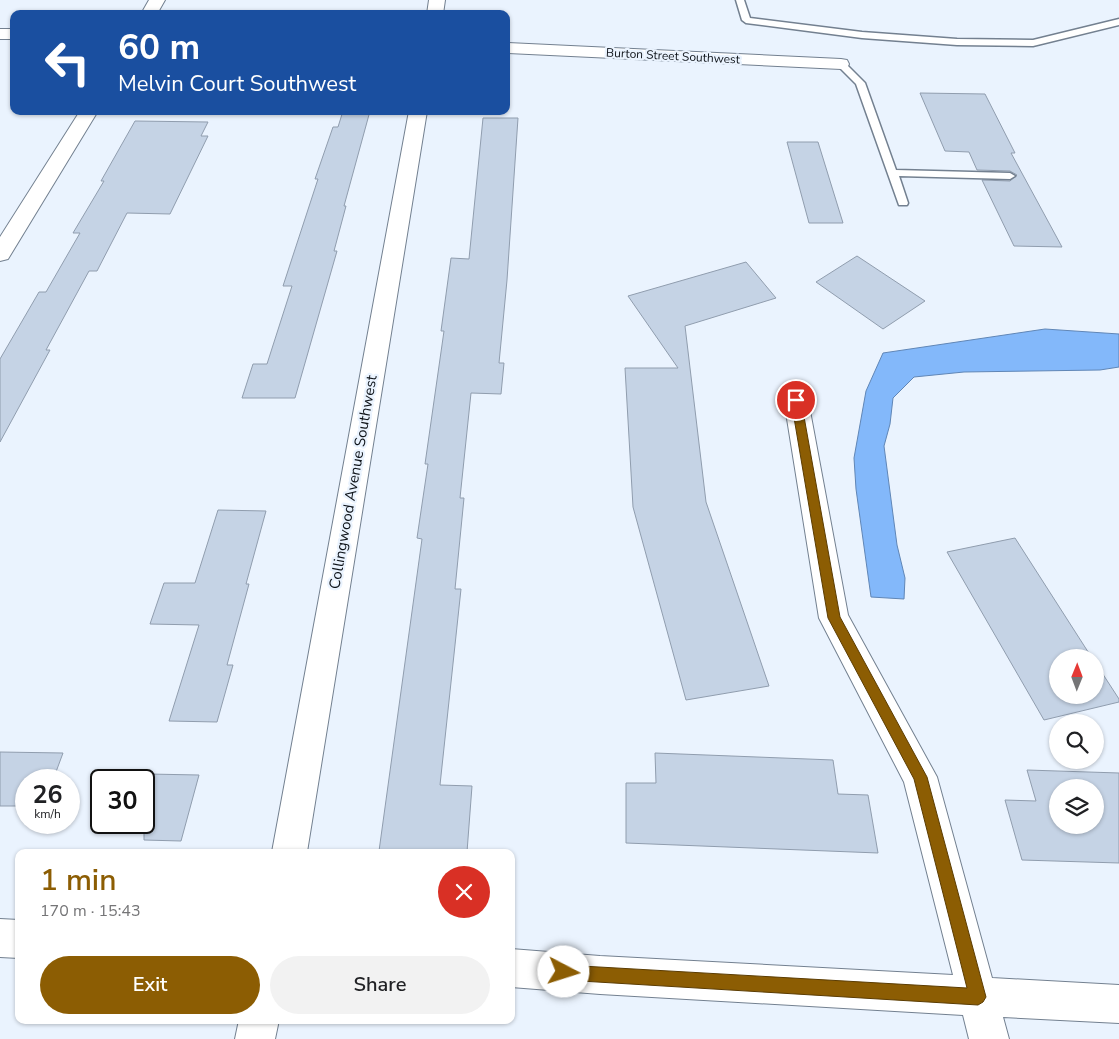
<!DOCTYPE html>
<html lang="en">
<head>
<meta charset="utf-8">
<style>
	body { margin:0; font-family:"Nunito Sans",sans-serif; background:#f2f2f2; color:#202124; height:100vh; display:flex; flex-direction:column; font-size:19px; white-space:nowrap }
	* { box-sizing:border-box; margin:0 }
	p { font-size:16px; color:#757577 }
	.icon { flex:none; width:28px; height:28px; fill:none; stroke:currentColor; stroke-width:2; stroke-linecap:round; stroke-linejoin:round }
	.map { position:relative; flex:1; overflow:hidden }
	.side { position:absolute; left:15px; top:849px; width:500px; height:175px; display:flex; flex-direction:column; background:#fff; border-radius:10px; box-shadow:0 1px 4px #0004 }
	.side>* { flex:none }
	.hud { position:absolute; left:10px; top:10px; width:500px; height:105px; border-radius:10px; box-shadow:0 1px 4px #0004; background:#1a4fa0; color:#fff; overflow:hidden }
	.needle { width:32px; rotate:1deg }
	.controls { position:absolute; left:1049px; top:649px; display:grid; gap:10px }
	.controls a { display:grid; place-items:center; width:55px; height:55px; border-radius:50%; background:#fff; box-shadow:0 1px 4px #0004; font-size:25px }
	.speed { position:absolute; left:15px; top:769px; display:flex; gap:10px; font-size:25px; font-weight:700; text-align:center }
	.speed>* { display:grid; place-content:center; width:65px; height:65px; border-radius:50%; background:#fff; box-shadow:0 1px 4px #0004; line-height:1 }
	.speed small { font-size:12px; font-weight:400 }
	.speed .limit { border:2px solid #111; border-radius:8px; background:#fff; color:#111 }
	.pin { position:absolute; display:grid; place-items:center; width:42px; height:42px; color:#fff; margin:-21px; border:2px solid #fff; border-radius:50%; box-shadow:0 1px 5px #0007 }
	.me { position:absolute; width:55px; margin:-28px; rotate:95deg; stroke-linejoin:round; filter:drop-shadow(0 0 4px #0008) }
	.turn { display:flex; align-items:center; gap:18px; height:105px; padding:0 25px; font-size:22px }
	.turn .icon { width:65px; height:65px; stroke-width:2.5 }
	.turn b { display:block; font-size:35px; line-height:42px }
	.round { display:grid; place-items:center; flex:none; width:52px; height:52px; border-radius:26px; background:#f2f2f2 }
	.headline { display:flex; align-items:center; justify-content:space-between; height:85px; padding:0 25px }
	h1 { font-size:30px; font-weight:600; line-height:38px; color:#8c5d03 }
	.action { display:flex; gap:10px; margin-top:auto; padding:10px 25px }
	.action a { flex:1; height:58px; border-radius:30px; background:#8c5d03; color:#fff; font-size:20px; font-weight:600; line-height:58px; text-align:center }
	.action a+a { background:#f2f2f2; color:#202124 }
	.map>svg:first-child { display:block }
</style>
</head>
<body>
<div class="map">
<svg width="1119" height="1039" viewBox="0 0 1119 1039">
	<rect width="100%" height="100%" fill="#eaf3fe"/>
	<!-- water -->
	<path fill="#83b8fa" stroke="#6086b6" d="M1045 329 1119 334V367L1100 370 964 372 914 377 893 398 890 424 884 446 897 545 905 578 904 599 871 597 856 489 854 458 866 391 883 353Z"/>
	<!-- building -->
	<path fill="#c5d3e5" stroke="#909dae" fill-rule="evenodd" d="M920 93 985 94 1015 153H1011L1062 247 1014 246 982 180 1010 181 1017 175 1010 171 977 170 969 152 945 151Z
		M343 111H370L344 206H346L334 251H337L295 398H242L253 364H267L292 286H283L318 179H315L333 127H338Z
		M483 118H518L507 280 499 363H504L501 394 471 393 460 498H464L455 589H461L440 785 472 786 467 852 379 851 422 539 417 538 428 464H425L444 331H441L451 258 469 259Z
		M135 121 208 122 201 136H208L170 214 127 213 97 271H89L46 350H50L0 442V359L39 292H46L80 233H73L104 181H101Z
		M787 142H818L843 223H809Z
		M857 256 925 301 883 329 816 282Z
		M746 262 776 298 685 326 706 502 769 686 686 700 633 507 625 368H678L628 296Z
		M218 510 266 511 246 584H249L227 665H233L217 722 169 721 199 625 150 624 164 583H195Z
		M1015 538 1092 658H1058V695H1095V662L1119 699V702L1044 720 947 552Z
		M0 752 63 753 53 780H26V806H0Z
		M655 753 833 760 838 794 868 795 878 853 626 843V783H656Z
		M1027 770 1119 773V863L1022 860 1005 800 1036 801ZM1058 788H1095V825H1058Z
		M148 774 199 775 181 841 144 840V787Z"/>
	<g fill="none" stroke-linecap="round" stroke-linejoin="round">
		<defs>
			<path id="lane" d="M736 0H744L750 18 862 32 957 39 1033 40 1119 19V25L1033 46 957 45 862 38 746 23 742 20Z
				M841 61 844 62 865 83 896 170 1010 173 1015 176 1010 179 899 176 908 203 907 205H899L856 84 836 64Z"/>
			<path id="street" d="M149 0H165L157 14H141Z
				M429 0H445L443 14H427Z
				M0 29H14V39H0Z
				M506 43 841 59 847 60 849 64 847 68 841 69 506 53Z
				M80 111H98L8 259 0 261V237Z
				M409 111H427L307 852H272Z
				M796 391 805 393 808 400 848 615 937 777 992 978 1119 985V1023L1003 1017 1009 1039H969L963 1015 600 994 511 987V949L600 956 953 975 904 782 819 618 784 400 787 393Z
				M0 919 19 920V958L0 957Z
				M239 1020H279L275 1039H235Z"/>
		</defs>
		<!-- lane casing -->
		<use href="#lane" stroke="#738090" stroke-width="3"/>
		<!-- street casing -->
		<use href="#street" stroke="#738090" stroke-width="2"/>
		<!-- lane -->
		<use href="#lane" fill="#fff" fill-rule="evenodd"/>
		<!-- street -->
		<use href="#street" fill="#fff" fill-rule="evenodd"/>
	</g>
	<!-- route -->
	<path fill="#8c5d03" stroke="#5b3c02" d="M796 396 801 400 840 617 927 777 986 997 983 1002 978 1005 564 980 559 978 557 972 559 967 564 965 967 988 914 779 828 618 791 400Z"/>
	<g text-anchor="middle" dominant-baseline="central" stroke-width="4.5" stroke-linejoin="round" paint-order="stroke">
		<!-- far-street labels -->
		<g font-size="12" fill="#0e1319" stroke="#eaf3fe">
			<text transform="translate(673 56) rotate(3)">Burton Street Southwest</text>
		</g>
		<!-- street labels -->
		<g font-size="15" fill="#0e1319" stroke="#eaf3fe">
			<text transform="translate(353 482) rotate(-80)">Collingwood Avenue Southwest</text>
		</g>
	</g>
</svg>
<div class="controls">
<a><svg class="needle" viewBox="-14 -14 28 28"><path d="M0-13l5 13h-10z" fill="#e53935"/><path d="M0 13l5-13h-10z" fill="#757577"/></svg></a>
<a><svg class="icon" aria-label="search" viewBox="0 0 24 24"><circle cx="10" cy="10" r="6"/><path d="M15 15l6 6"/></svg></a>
<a><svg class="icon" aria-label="layers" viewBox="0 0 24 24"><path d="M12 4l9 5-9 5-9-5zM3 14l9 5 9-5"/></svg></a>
</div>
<div class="speed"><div>26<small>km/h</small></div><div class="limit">30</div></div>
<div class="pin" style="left:796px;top:400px;background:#d93025"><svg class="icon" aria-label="arrive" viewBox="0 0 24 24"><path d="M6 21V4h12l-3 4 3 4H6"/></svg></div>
<svg class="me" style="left:564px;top:972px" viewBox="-20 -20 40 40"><circle r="19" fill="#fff"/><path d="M0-13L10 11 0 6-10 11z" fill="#8c5d03"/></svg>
<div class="hud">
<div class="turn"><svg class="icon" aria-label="left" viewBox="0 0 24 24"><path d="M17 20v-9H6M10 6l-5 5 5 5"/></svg><div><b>60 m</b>Melvin Court Southwest</div></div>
</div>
<section class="side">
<div class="headline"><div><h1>1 min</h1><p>170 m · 15:43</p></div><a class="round" style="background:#d93025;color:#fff"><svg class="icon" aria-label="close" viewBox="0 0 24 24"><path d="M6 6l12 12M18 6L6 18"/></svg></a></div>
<div class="action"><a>Exit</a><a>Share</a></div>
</section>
</div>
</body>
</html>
